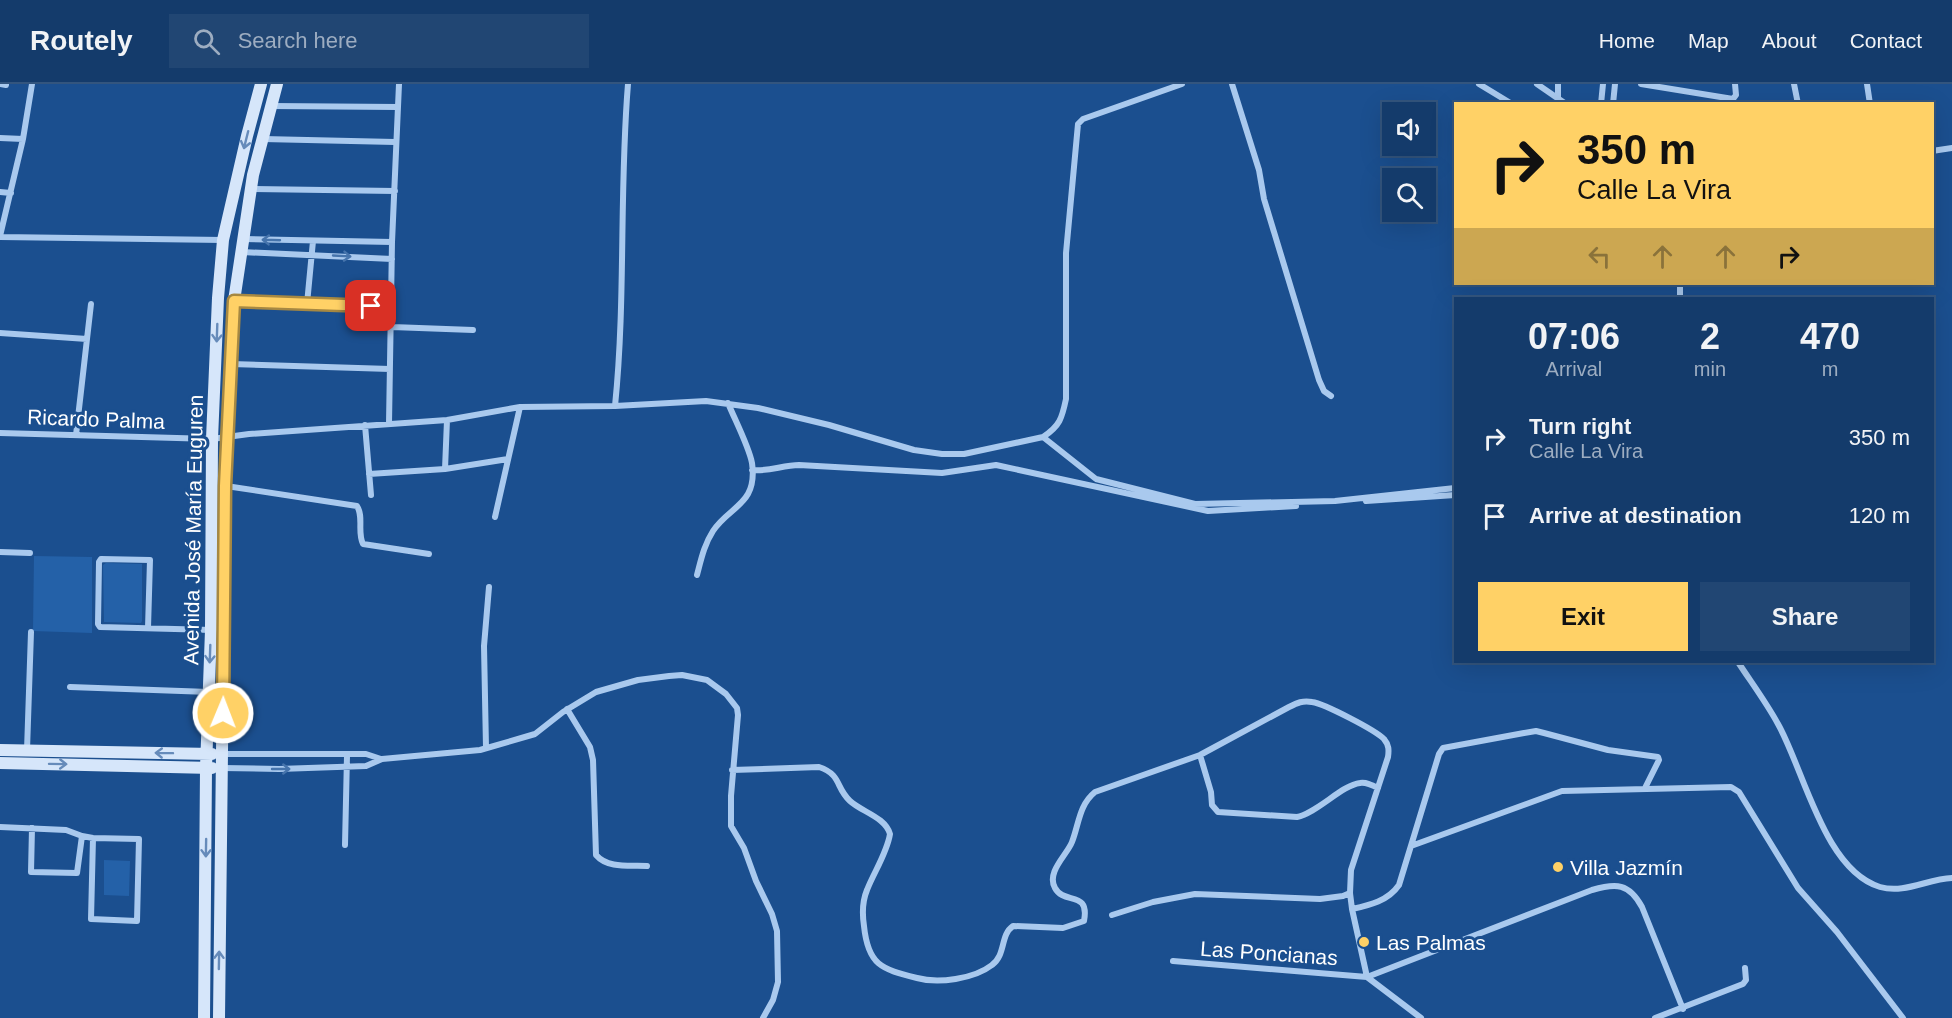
<!DOCTYPE html>
<html lang="en">
<head>
<meta charset="utf-8">
<style>
	body { margin:0; font-family:Arial,sans-serif; background:#214673; color:#f1f3f6; height:100vh; display:flex; flex-direction:column; font-size:22px; white-space:nowrap }
	* { box-sizing:border-box; margin:0 }
	p { font-size:20px; color:#9dadc1 }
	.icon { flex:none; width:33px; height:33px; fill:none; stroke:currentColor; stroke-width:2; stroke-linecap:round; stroke-linejoin:round }
	.map { position:relative; flex:1; overflow:hidden }
	.drawer { position:absolute; left:1454px; top:213px; width:480px; height:366px; display:flex; flex-direction:column; background:#143b6b; border-radius:0px; box-shadow:0 6px 24px #0002,0 0 0 2px #33557e }
	.drawer>* { flex:none }
	.guide { position:absolute; left:1454px; top:18px; width:480px; height:183px; border-radius:0px; box-shadow:0 6px 24px #0002,0 0 0 2px #33557e; background:#ffd166; color:#111; overflow:hidden }
	.controls { position:absolute; left:1382px; top:18px; display:grid; gap:12px }
	.controls a { display:grid; place-items:center; width:54px; height:54px; border-radius:0px; background:#143b6b; box-shadow:0 6px 24px #0002,0 0 0 2px #33557e; font-size:30px }
	.pin { position:absolute; display:grid; place-items:center; width:51px; height:51px; color:#fff; margin:-26px; border-radius:12px; box-shadow:0 3px 9px #0006 }
	.me { position:absolute; width:66px; margin:-33px; rotate:1deg; stroke-linejoin:round; filter:drop-shadow(0 0 4px #0008) }
	.turn { display:flex; align-items:center; gap:21px; height:126px; padding:0 24px; font-size:27px }
	.turn .icon { width:78px; height:78px; stroke-width:2.5 }
	.turn b { display:block; font-size:42px; line-height:51px }
	.lanes { display:flex; align-items:center; height:57px; padding:0 24px; background:#0003; justify-content:center; gap:30px; direction:ltr }
	.lanes .off { opacity:.35 }
	.eta { display:flex; justify-content:space-evenly; align-items:center; height:102px; text-align:center }
	.eta b { font-size:36px; font-weight:800; line-height:42px }
	.cta { display:flex; gap:12px; margin-top:auto; padding:12px 24px }
	.cta a { flex:1; height:69px; border-radius:0px; background:#ffd166; color:#111; font-size:24px; font-weight:800; line-height:69px; text-align:center }
	.cta a+a { background:#214673; color:#f1f3f6 }
	ul { padding:0; list-style:none }
	li { display:flex; align-items:center; gap:18px; height:78px; padding:0 24px }
	li div { flex:1 }
	li b { display:block; font-size:22px }
	li em { font-style:normal }
	header { display:flex; align-items:center; gap:36px; box-sizing:border-box; height:84px; padding:0 30px; background:#143b6b; border-bottom:2px solid #33557e }
	header strong { font-size:28px }
	nav { display:flex; gap:33px; margin-inline-start:auto; font-size:21px }
	.search { width:420px; height:54px; background:#214673; display:flex; align-items:center; gap:15px; box-sizing:border-box; padding:0 21px; border-radius:0px; color:#9dadc1; font-size:22px }
	.map>svg:first-child { display:block }
</style>
</head>
<body>
<header>
<strong>Routely</strong>
<div class="search"><svg class="icon" aria-label="search" viewBox="0 0 24 24"><circle cx="10" cy="10" r="6"/><path d="M15 15l6 6"/></svg>Search here</div>
<nav><a>Home</a><a>Map</a><a>About</a><a>Contact</a></nav>
</header>
<div class="map">
<svg width="1952" height="934" viewBox="0 0 1952 934">
	<rect width="100%" height="100%" fill="#1b4f8f"/>
	<!-- green -->
	<path fill="#2461a8" d="M34 472 92 473V549L33 547Z
		M106 479 142 480V537L141 539 104 538 103 481Z
		M104 776 130 777 129 812 104 811Z"/>
	<g fill="none" stroke-linecap="round" stroke-linejoin="round">
		<!-- street -->
		<path stroke="#a9c9ee" stroke-width="6" d="M0 0 6 1
			M1232 0 1259 86 1264 115 1319 296 1324 307 1331 312
			M1479 0 1512 20
			M1537 0 1566 20
			M1641 0 1733 15 1736 11 1735 0
			M1794 0 1798 20
			M1867 0 1870 20
			M1558 14V0
			M1601 20 1603 0
			M1613 20 1615 0
			M271 22 398 23
			M0 54 23 55
			M263 55 395 58
			M1932 67 1952 64
			M252 105 395 107
			M0 108 11 109
			M0 152 23 55 32 0
			M0 153 223 156
			M243 155 392 158
			M242 168 392 175
			M1680 200V214
			M234 217 392 223
			M307 220 313 157
			M392 243 473 246
			M0 249 87 255
			M231 280 390 285
			M615 322C626 215 619 107 628 0
			M389 340 392 158 399 0
			M365 341 371 411
			M0 349 212 355 249 350 447 336 520 323 615 322 706 317 758 324 829 341 914 366 942 370H964L1043 353 1096 395 1195 420 1335 417 1455 404
			M76 351 91 220
			M1043 353C1060 342 1062 334 1066 315V169L1078 40 1083 35 1182 0
			M445 385 447 336
			M752 386C768 388 783 381 799 381L942 389 996 381 1208 427 1296 422
			M369 390 445 385 508 375
			M226 402 357 422C364 433 357 448 363 460L429 470
			M1366 417 1455 411
			M495 433 520 323
			M0 468 30 469
			M697 491C701 476 704 461 713 447 729 422 758 421 752 379 749 363 735 336 728 319
			M148 544 150 476 101 475 99 478 98 540 100 543 212 546
			M1738 578C1751 598 1766 618 1778 640 1804 686 1824 786 1880 803 1905 810 1927 795 1952 794
			M70 603 209 608
			M567 625 590 663 593 676 596 771C608 785 630 781 647 782
			M486 664 484 562 489 503
			M27 666 31 548
			M222 670H366L381 675
			M1200 671 1211 708 1212 721 1218 728 1297 733C1317 729 1342 701 1360 699 1366 698 1372 701 1378 704
			M222 684 279 685 366 682 382 675 480 666 535 650 563 628 596 608 638 596 669 592 682 591 707 596 726 610 737 624 738 631 731 712V742L744 764 756 797 772 830 777 847 778 898 773 916 763 934
			M732 686 819 683C842 691 835 703 850 717 862 728 885 733 890 750 887 769 874 788 867 806 862 818 862 829 864 842 868 881 881 885 917 894 938 900 974 895 992 881 1006 871 1000 851 1013 842L1063 844 1084 837C1090 806 1064 821 1055 804 1046 788 1067 771 1072 758 1079 740 1079 721 1095 708L1200 671 1289 623C1297 619 1303 616 1312 618 1325 620 1375 646 1384 655 1389 661 1389 666 1388 673L1351 786 1350 809 1352 825 1367 893 1592 806C1616 799 1629 799 1642 823L1683 925
			M0 743 66 746 82 752 93 754 139 755 137 837 91 835 93 754
			M32 744 31 788 77 789 82 752
			M345 761 347 672
			M1411 762 1562 707 1731 703 1739 708 1798 804 1837 848 1903 934
			M1352 825C1370 821 1388 817 1399 801L1439 670 1443 664 1524 649 1536 647 1544 649 1608 666 1658 673 1659 676 1645 704
			M1112 831 1153 818 1195 810 1320 815 1343 812 1350 809
			M1173 877 1367 893 1421 934
			M1655 934 1743 900 1746 896 1745 884"/>
		<!-- secondary -->
		<path stroke="#d6e6fa" stroke-width="12" d="M0 666 212 670
			M0 679 212 684
			M204 934 206 684 211 546 212 355 218 214 223 156 247 52 261 0
			M219 934 225 402 234 217 253 91 277 0"/>
	</g>
	<!-- one-way arrows -->
	<defs><path id="oneway-shaft" d="M-6 0H5M1.5-3L5.5 0L1.5 3" fill="none" stroke-width="1.6" stroke-linecap="round" stroke-linejoin="round" transform="scale(1.5)"/></defs>
	<g stroke="#668bba">
		<use href="#oneway-shaft" transform="translate(246 56) rotate(104)"/>
		<use href="#oneway-shaft" transform="translate(217 249) rotate(92)"/>
		<use href="#oneway-shaft" transform="translate(210 570) rotate(92)"/>
		<use href="#oneway-shaft" transform="translate(164 669) rotate(-179)"/>
		<use href="#oneway-shaft" transform="translate(58 680) rotate(1)"/>
		<use href="#oneway-shaft" transform="translate(206 764) rotate(91)"/>
		<use href="#oneway-shaft" transform="translate(219 876) rotate(-89)"/>
	</g>
	<g stroke="#4674ac">
		<use href="#oneway-shaft" transform="translate(271 156) rotate(-178)"/>
		<use href="#oneway-shaft" transform="translate(342 172) rotate(3)"/>
		<use href="#oneway-shaft" transform="translate(281 685)"/>
	</g>
	<g fill="none" stroke-linecap="round" stroke-linejoin="round">
		<defs>
			<path id="route" d="M223 629 225 402 234 217 371 222"/>
		</defs>
		<!-- route casing -->
		<use href="#route" stroke="#a68842" stroke-width="15"/>
		<!-- route -->
		<use href="#route" stroke="#ffd166" stroke-width="10"/>
	</g>
	<!-- markers -->
	<g fill="#ffd166" stroke="#1b4f8f" stroke-width="2">
		<circle cx="1558" cy="783" r="6"/>
		<circle cx="1364" cy="858" r="6"/>
	</g>
	<g text-anchor="middle" dominant-baseline="central" stroke-width="6" stroke-linejoin="round" paint-order="stroke">
		<!-- street labels -->
		<g font-size="21" fill="#fff" stroke="#1b4f8f">
			<text transform="translate(96 335) rotate(2)">Ricardo Palma</text>
			<text transform="translate(193 446) rotate(-89)">Avenida José María Euguren</text>
			<text transform="translate(1269 869) rotate(4)">Las Poncianas</text>
		</g>
		<!-- poi labels -->
		<g font-size="21" fill="#fff" stroke="#1b4f8f" text-anchor="start">
			<text x="1570" y="783">Villa Jazmín</text>
			<text x="1376" y="858">Las Palmas</text>
		</g>
	</g>
</svg>
<div class="controls">
<a><svg class="icon" aria-label="sound" viewBox="0 0 24 24"><path d="M4 9h4l5-4v14l-5-4H4zM17 9q2 3 0 6"/></svg></a>
<a><svg class="icon" aria-label="search" viewBox="0 0 24 24"><circle cx="10" cy="10" r="6"/><path d="M15 15l6 6"/></svg></a>
</div>
<div class="pin" style="left:371px;top:222px;background:#d93025"><svg class="icon" aria-label="arrive" viewBox="0 0 24 24"><path d="M6 21V4h12l-3 4 3 4H6"/></svg></div>
<svg class="me" style="left:223px;top:629px" viewBox="-20 -20 40 40"><circle r="17" fill="#ffd166" stroke="#fff" stroke-width="3"/><path d="M0-11L8 9 0 5-8 9z" fill="#fff"/></svg>
<div class="guide">
<div class="turn"><svg class="icon" aria-label="right" viewBox="0 0 24 24"><path d="M7 20v-9h11M14 6l5 5-5 5"/></svg><div><b>350 m</b>Calle La Vira</div></div>
<div class="lanes"><svg class="icon off" aria-label="left" viewBox="0 0 24 24"><path d="M17 20v-9H6M10 6l-5 5 5 5"/></svg><svg class="icon off" aria-label="ahead" viewBox="0 0 24 24"><path d="M12 20V5M6 11l6-6 6 6"/></svg><svg class="icon off" aria-label="ahead" viewBox="0 0 24 24"><path d="M12 20V5M6 11l6-6 6 6"/></svg><svg class="icon" aria-label="right" viewBox="0 0 24 24"><path d="M7 20v-9h11M14 6l5 5-5 5"/></svg></div>
</div>
<section class="drawer">
<div class="eta">
<div><b>07:06</b><p>Arrival</p></div>
<div><b>2</b><p>min</p></div>
<div><b>470</b><p>m</p></div>
</div>
<ul>
<li><svg class="icon" aria-label="right" viewBox="0 0 24 24"><path d="M7 20v-9h11M14 6l5 5-5 5"/></svg><div><b>Turn right</b><p>Calle La Vira</p></div><em>350 m</em></li>
<li><svg class="icon" aria-label="arrive" viewBox="0 0 24 24"><path d="M6 21V4h12l-3 4 3 4H6"/></svg><div><b>Arrive at destination</b></div><em>120 m</em></li>
</ul>
<div class="cta"><a>Exit</a><a>Share</a></div>
</section>
</div>
</body>
</html>
